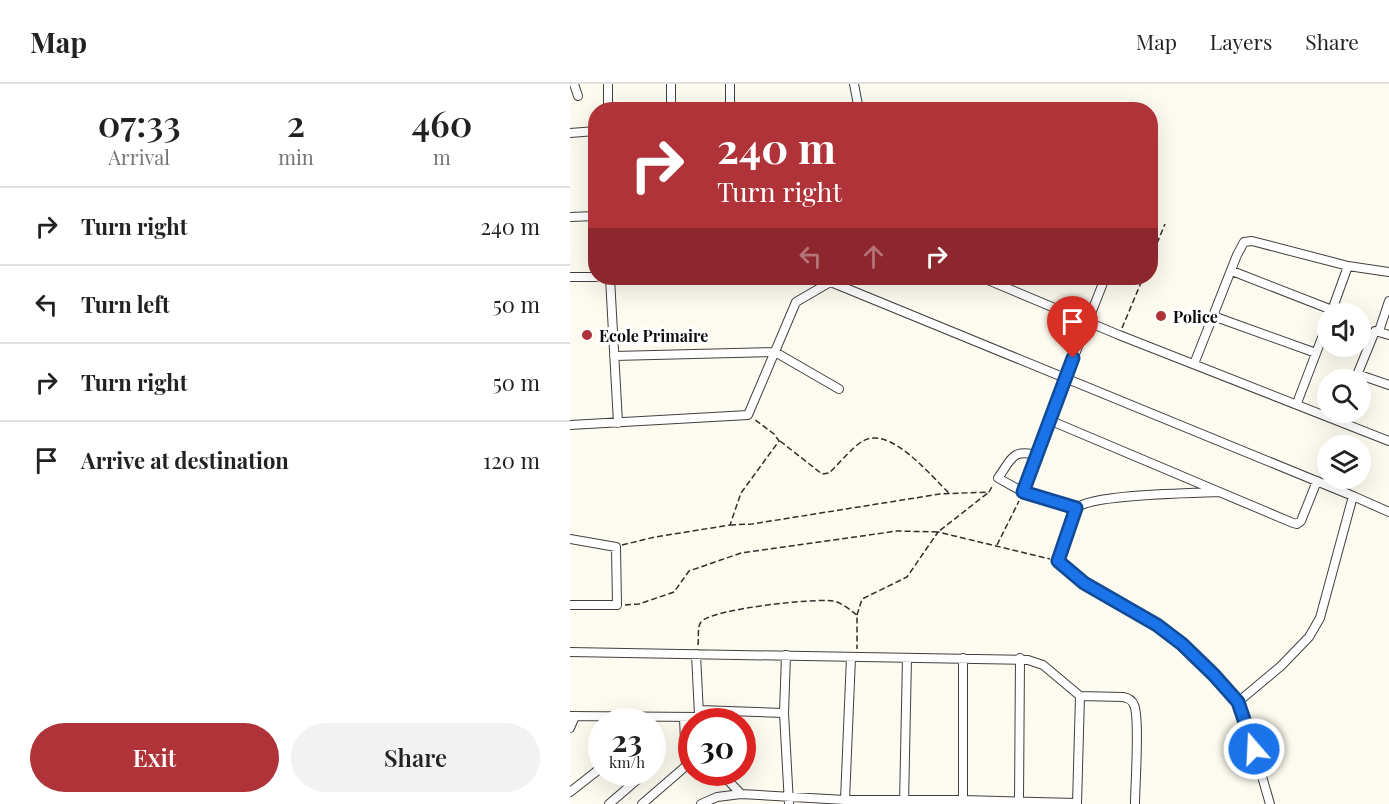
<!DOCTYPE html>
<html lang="en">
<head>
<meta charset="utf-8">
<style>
	body { margin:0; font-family:"Playfair Display",serif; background:#f2f2f2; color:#222; height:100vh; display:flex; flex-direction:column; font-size:22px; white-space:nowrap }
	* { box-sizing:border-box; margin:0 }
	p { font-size:20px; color:#767676 }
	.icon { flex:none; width:33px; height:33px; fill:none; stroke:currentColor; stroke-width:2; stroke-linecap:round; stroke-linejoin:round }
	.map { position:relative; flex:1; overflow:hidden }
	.panel { display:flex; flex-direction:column; background:#fff; width:570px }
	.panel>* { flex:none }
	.top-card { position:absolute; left:18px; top:18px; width:570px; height:183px; border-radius:24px; box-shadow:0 6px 24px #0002; background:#b03339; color:#fff; overflow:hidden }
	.controls { position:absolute; left:747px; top:219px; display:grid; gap:12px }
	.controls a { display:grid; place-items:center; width:54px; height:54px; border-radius:50%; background:#fff; box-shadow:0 6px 24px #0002; font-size:30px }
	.speed { position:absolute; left:18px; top:624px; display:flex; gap:12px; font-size:30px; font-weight:700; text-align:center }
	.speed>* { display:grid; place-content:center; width:78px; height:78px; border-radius:50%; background:#fff; box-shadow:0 6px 24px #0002; line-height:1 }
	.speed small { font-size:15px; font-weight:400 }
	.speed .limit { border:9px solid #d22; background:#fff; color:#111 }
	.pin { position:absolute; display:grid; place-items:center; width:51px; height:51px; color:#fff; margin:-62px -26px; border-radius:50% 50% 50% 0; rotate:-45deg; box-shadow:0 0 6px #0007 }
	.pin .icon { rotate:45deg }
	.me { position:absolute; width:66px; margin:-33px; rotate:341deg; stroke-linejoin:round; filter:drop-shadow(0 0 4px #0008) }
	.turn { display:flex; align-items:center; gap:21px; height:126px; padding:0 30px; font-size:27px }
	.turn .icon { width:78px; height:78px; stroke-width:2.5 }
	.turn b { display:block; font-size:42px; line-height:51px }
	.lanes { display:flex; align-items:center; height:57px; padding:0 30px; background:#0003; justify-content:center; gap:30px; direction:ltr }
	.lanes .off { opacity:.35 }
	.eta { display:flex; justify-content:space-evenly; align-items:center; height:102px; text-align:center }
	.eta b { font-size:36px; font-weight:600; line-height:42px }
	.action { display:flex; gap:12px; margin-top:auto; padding:12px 30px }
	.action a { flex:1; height:69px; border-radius:36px; background:#b03339; color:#fff; font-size:24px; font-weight:600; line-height:69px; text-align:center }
	.action a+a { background:#f2f2f2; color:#222 }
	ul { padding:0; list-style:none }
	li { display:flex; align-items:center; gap:18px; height:78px; padding:0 30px; border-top:2px solid #e0e0e0 }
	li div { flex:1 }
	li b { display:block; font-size:22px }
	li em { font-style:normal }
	header { display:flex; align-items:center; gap:36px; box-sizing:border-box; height:84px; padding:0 30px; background:#fff; border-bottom:2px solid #e0e0e0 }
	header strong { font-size:28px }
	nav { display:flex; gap:33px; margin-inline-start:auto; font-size:21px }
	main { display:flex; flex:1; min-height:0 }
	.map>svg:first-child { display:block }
</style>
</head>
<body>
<header>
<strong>Map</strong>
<nav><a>Map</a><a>Layers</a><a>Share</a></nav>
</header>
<main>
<section class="panel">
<div class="eta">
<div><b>07:33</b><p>Arrival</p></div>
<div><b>2</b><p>min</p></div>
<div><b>460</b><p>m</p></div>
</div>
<ul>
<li><svg class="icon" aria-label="right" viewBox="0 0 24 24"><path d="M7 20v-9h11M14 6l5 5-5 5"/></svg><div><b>Turn right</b></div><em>240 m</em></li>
<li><svg class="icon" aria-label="left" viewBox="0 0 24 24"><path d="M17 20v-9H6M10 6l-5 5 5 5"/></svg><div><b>Turn left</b></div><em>50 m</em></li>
<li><svg class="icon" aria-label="right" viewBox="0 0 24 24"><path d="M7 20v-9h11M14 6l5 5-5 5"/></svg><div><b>Turn right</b></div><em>50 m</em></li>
<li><svg class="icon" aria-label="arrive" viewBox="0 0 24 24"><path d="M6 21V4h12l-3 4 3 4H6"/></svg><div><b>Arrive at destination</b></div><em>120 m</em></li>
</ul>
<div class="action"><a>Exit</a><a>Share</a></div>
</section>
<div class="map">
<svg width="819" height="720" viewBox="0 0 819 720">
	<rect width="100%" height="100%" fill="#fdfbef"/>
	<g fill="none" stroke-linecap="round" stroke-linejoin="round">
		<defs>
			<path id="minor" d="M4 0 8 12
				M38 0V26
				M101 0V26
				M160 0V26
				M284 0 289 26
				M0 49 26 47
				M0 133 26 132
				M662 187 762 226
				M0 193H26
				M40 194 48 339
				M251 194 783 412
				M413 194 549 251 819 357
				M535 194 479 336 723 439 727 440 731 437 747 397
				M761 229 778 182
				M643 232 746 269
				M809 247 819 217
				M44 272 205 268 269 305
				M624 280 667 171 674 158 682 157 778 182 819 188
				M787 290 819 301
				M785 296 805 247 819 251
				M727 319 758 238
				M479 336 467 371C441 365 442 375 428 394L453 408 506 424
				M0 341 178 331 226 218 262 197
				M453 408 467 371
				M649 408C625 409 521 410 507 424 498 433 492 464 488 477L514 499 587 541 612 560 644 591 668 618 684 665 700 720
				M0 455 46 463 47 521H0
				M0 568 458 576 473 581 510 612 553 613C559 614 562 616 564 621 570 633 565 702 565 720
				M126 570 129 631
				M216 571 214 629 219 720
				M668 618 711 582 739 553 750 534 783 412 819 428
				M129 626 214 629
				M0 632 129 633
				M0 644 5 632
				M150 688 171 710
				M0 708 32 683
				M275 716 281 573
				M393 716V574
				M449 716 450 574
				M39 720 68 695 70 688
				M72 720 116 682 114 634
				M131 720 147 713 171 710 275 716H393L506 719
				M334 720 337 574
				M507 720 510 612"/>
		</defs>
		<!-- minor casing -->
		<use href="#minor" stroke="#404040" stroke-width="10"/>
		<!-- path -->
		<path stroke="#2f2f2f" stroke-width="1.5" stroke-dasharray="6 3" stroke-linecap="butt" d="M580 176 595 140
			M552 244 573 194
			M210 357 252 390 259 389C269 380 282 363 293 357 320 341 361 392 379 409
			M160 441 182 440 370 410 419 408 423 401
			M52 461 85 453 160 441 171 409 209 357 204 350 184 335
			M427 461 449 417
			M55 521 69 520 104 508 119 487 171 469 327 447 368 448 419 408
			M287 531 292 515 337 493 368 448 480 475
			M128 561C129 555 127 543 131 538 141 525 245 514 263 517 271 518 280 526 287 531V565"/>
		<!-- minor -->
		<use href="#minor" stroke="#fff" stroke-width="8"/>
	</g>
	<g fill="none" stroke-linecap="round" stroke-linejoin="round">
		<defs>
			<path id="route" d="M503 274 453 408 506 424 488 477 514 499 587 541 612 560 644 591 668 618 684 665"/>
		</defs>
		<!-- route casing -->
		<use href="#route" stroke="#114b97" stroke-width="15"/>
		<!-- route -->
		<use href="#route" stroke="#1a73e8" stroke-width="10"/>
	</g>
	<!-- markers -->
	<g fill="#b03339" stroke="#fff" stroke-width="2">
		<circle cx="591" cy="232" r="6"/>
		<circle cx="17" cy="251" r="6"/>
	</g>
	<g text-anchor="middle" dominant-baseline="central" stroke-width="6" stroke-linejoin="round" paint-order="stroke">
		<!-- poi labels -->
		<g font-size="16" font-weight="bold" fill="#0d0d0d" stroke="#fff" text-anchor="start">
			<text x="603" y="232">Police</text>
			<text x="29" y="251">Ecole Primaire</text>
		</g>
	</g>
</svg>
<div class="controls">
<a><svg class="icon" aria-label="sound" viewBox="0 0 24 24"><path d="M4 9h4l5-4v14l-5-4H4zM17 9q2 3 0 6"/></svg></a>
<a><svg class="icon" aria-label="search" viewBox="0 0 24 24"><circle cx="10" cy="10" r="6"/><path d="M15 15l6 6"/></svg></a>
<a><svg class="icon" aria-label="layers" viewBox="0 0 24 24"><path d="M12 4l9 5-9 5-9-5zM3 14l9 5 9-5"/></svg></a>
</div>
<div class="speed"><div>23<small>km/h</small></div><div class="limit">30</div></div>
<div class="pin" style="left:503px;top:274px;background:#d93025"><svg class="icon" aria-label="arrive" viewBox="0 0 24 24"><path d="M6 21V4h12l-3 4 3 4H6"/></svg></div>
<svg class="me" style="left:684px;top:665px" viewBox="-20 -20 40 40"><circle r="17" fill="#1a73e8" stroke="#fff" stroke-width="3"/><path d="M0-11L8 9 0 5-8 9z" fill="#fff"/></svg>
<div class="top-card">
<div class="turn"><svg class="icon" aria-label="right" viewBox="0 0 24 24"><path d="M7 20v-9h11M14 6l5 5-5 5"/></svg><div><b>240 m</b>Turn right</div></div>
<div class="lanes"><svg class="icon off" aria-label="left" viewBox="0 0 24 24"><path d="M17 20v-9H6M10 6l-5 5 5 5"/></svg><svg class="icon off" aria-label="ahead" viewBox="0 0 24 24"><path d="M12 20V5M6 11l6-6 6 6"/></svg><svg class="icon" aria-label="right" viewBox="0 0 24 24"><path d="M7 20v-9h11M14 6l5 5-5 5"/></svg></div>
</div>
</div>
</main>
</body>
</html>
